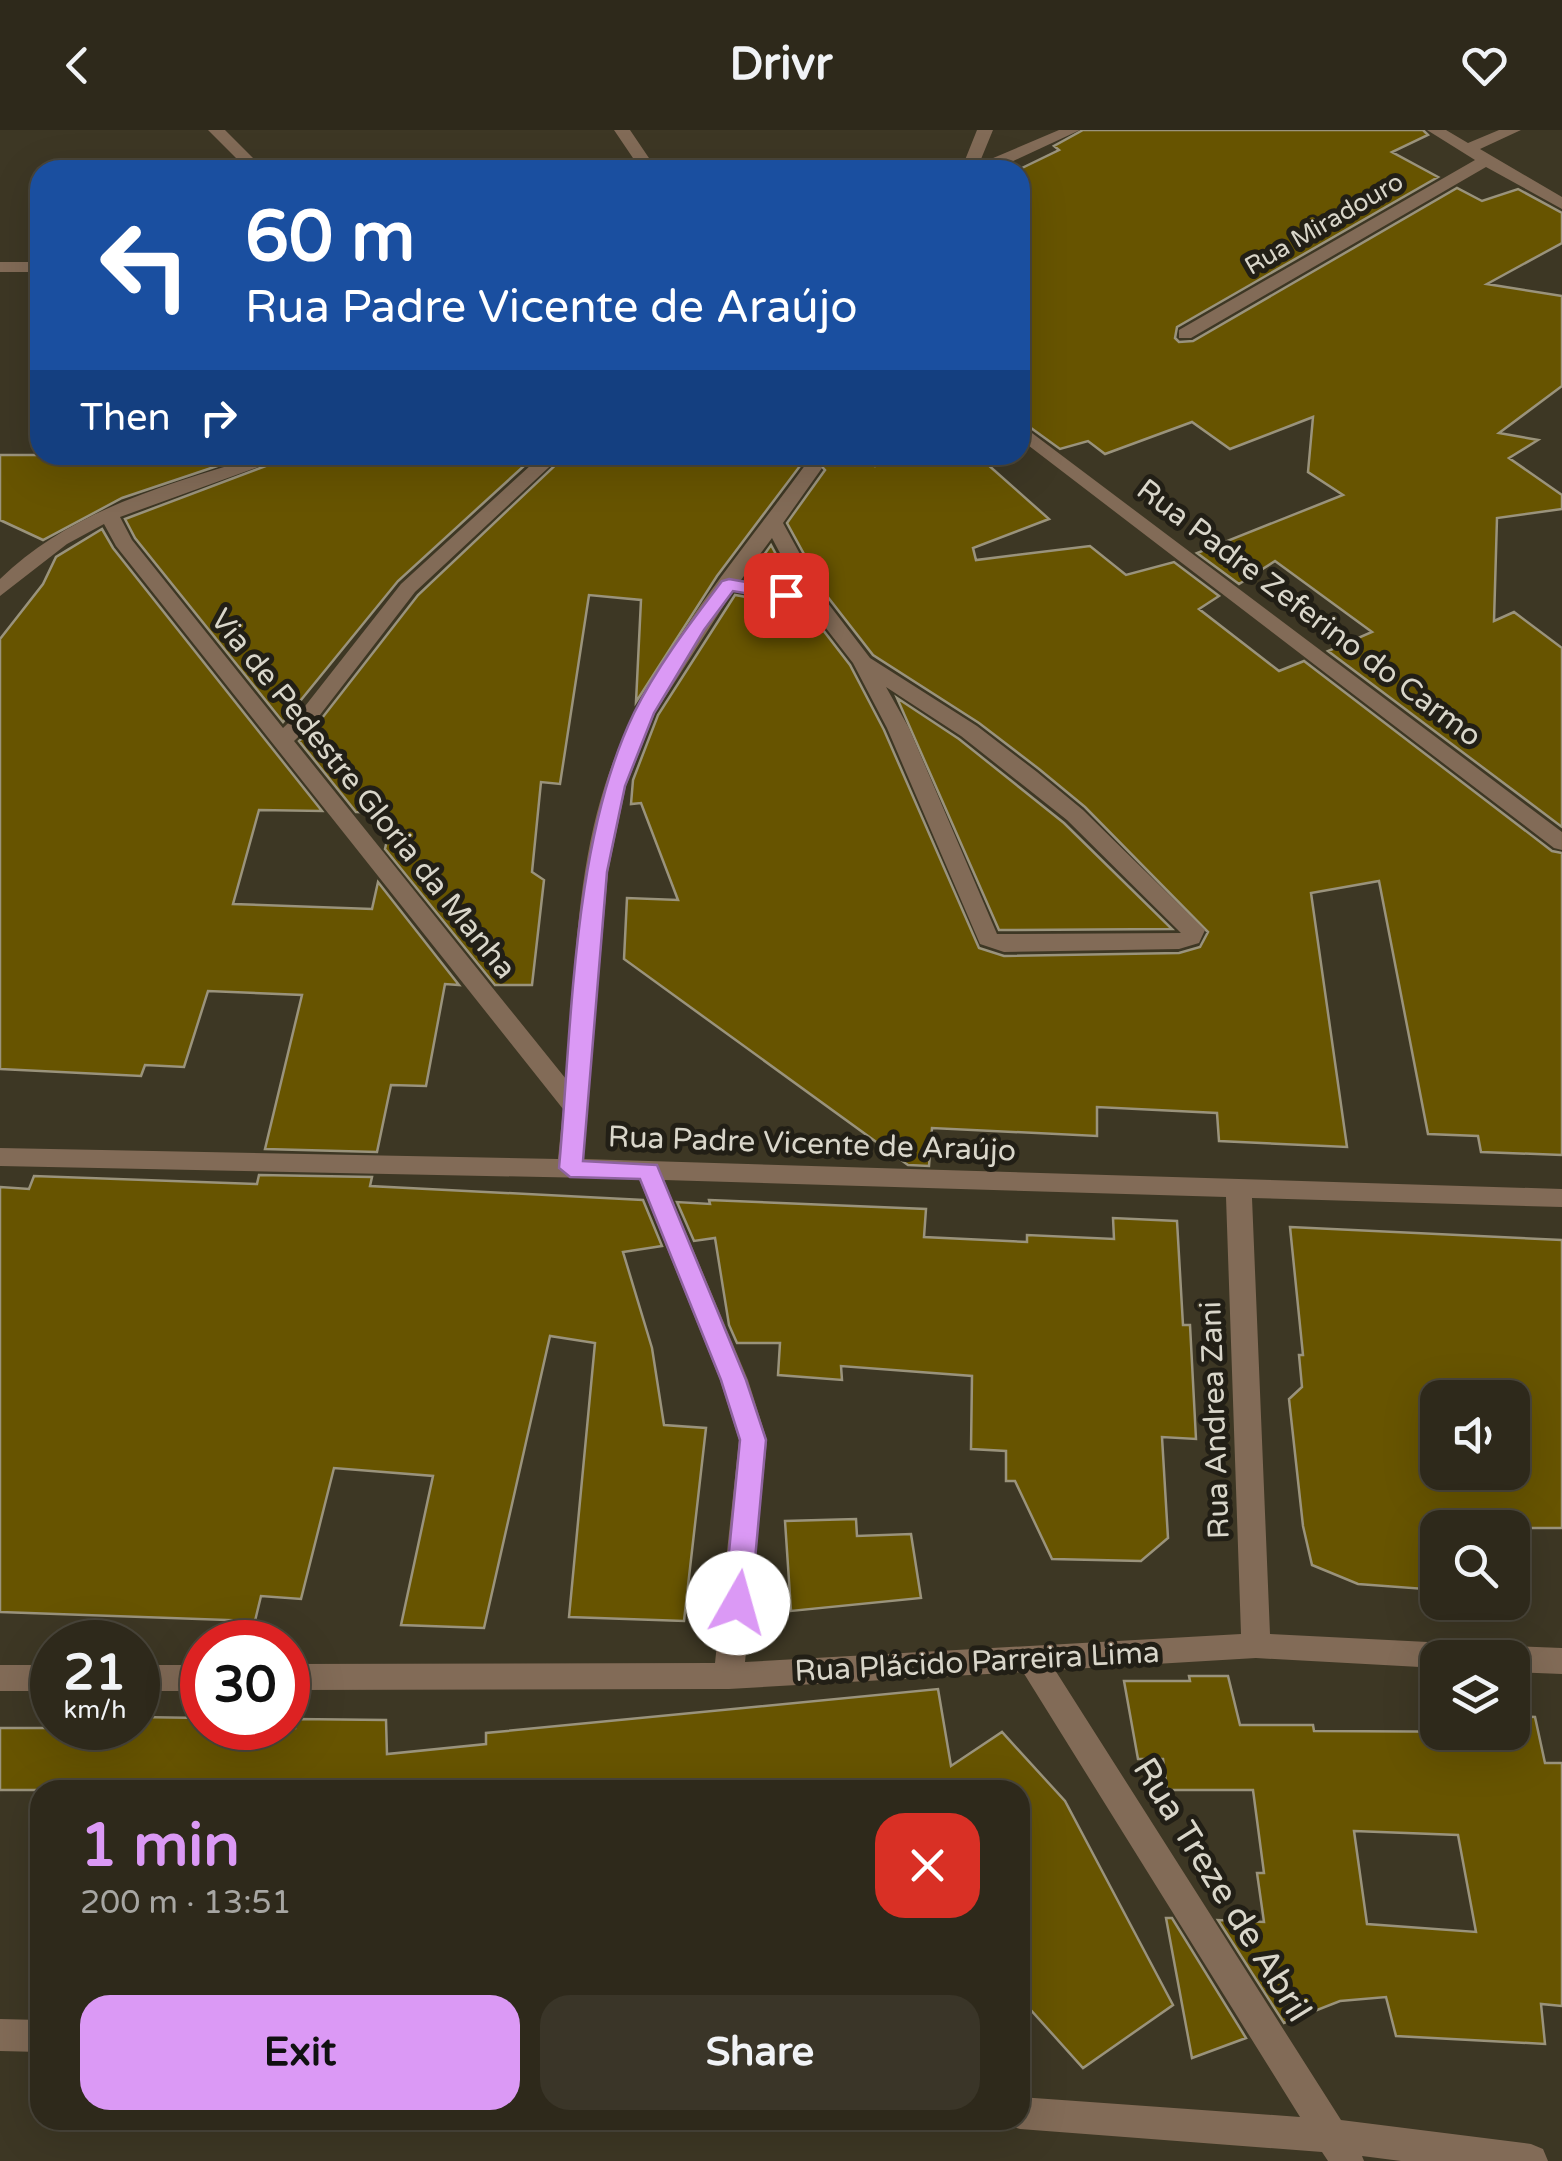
<!DOCTYPE html>
<html lang="en">
<head>
<meta charset="utf-8">
<style>
	body { margin:0; font-family:"Varela Round",sans-serif; background:#3a3528; color:#f1f3f6; height:100vh; display:flex; flex-direction:column; font-size:38px; white-space:nowrap }
	* { box-sizing:border-box; margin:0 }
	p { font-size:32px; color:#a7a6a3 }
	.icon { flex:none; width:55px; height:55px; fill:none; stroke:currentColor; stroke-width:2; stroke-linecap:round; stroke-linejoin:round }
	.map { position:relative; flex:1; overflow:hidden }
	.details { position:absolute; left:30px; top:1650px; width:1000px; height:350px; display:flex; flex-direction:column; background:#2e291b; border-radius:30px; box-shadow:0 10px 40px #0002,0 0 0 2px #49453a }
	.details>* { flex:none }
	.top-card { position:absolute; left:30px; top:30px; width:1000px; height:305px; border-radius:30px; box-shadow:0 10px 40px #0002,0 0 0 2px #49453a; background:#1a4fa0; color:#fff; overflow:hidden }
	.buttons { position:absolute; left:1420px; top:1250px; display:grid; gap:20px }
	.buttons a { display:grid; place-items:center; width:110px; height:110px; border-radius:20px; background:#2e291b; box-shadow:0 10px 40px #0002,0 0 0 2px #49453a; font-size:50px }
	.speed { position:absolute; left:30px; top:1490px; display:flex; gap:20px; font-size:50px; font-weight:700; text-align:center }
	.speed>* { display:grid; place-content:center; width:130px; height:130px; border-radius:50%; background:#2e291b; box-shadow:0 10px 40px #0002,0 0 0 2px #49453a; line-height:1 }
	.speed small { font-size:25px; font-weight:400 }
	.speed .limit { border:15px solid #d22; background:#fff; color:#111 }
	.pin { position:absolute; display:grid; place-items:center; width:85px; height:85px; color:#fff; margin:-42px; border-radius:20px; box-shadow:0 5px 15px #0006 }
	.me { position:absolute; width:110px; margin:-55px; rotate:7deg; stroke-linejoin:round; filter:drop-shadow(0 0 8px #0008) }
	.turn { display:flex; align-items:center; gap:35px; height:210px; padding:0 50px; font-size:45px }
	.turn .icon { width:130px; height:130px; stroke-width:2.5 }
	.turn b { display:block; font-size:70px; line-height:85px }
	.then { display:flex; align-items:center; height:95px; padding:0 50px; background:#0003; gap:20px; font-size:38px }
	.round { display:grid; place-items:center; flex:none; width:105px; height:105px; border-radius:30px; background:#3a3528 }
	.head { display:flex; align-items:center; justify-content:space-between; height:170px; padding:0 50px }
	h1 { font-size:60px; font-weight:700; line-height:75px; color:#db99f5 }
	.button { display:flex; gap:20px; margin-top:auto; padding:20px 50px }
	.button a { flex:1; height:115px; border-radius:30px; background:#db99f5; color:#111; font-size:40px; font-weight:700; line-height:115px; text-align:center }
	.button a+a { background:#3a3528; color:#f1f3f6 }
	header { display:flex; justify-content:space-between; align-items:center; height:130px; padding:0 50px; background:#2e291b; font-size:45px; font-weight:700 }
	.map>svg:first-child { display:block }
</style>
</head>
<body>
<header><svg class="icon" aria-label="back" viewBox="0 0 24 24"><path d="M15 5l-7 7 7 7"/></svg>Drivr<svg class="icon" aria-label="heart" viewBox="0 0 24 24"><path d="M12 20l-8-8c-3-5 5-10 8-4 3-6 11-1 8 4z"/></svg></header>
<div class="map">
<svg width="1562" height="2031" viewBox="0 0 1562 2031">
	<rect width="100%" height="100%" fill="#3d3724"/>
	<!-- building -->
	<path fill="#675400" stroke="#9a937c" stroke-width="2.5" fill-rule="evenodd" d="M1083 0H1423L1428 5 1392 22 1438 47 1177 197 1175 208 1179 212 1193 211 1457 58 1482 71 1518 59 1562 83V113L1487 154 1562 166V256L1499 303 1538 310 1509 328 1562 365V379L1497 388 1494 491 1514 482 1562 518V697L1328 521 1372 502 1275 431 1239 454 1197 423 1343 365 1308 342 1313 287 1230 319 1192 292 1105 324 1088 311 1060 319 1020 290V39L1059 20 1054 16Z
		M0 325H250L122 368 43 410 0 390Z
		M295 325H536L398 451 283 592 135 408 125 389Z
		M566 325H862L875 336 909 325H977L1049 389 973 418 976 430 1090 416 1126 445 1174 432 1219 466 1199 479 1279 541 1304 531 1552 721 1562 723V1025L1481 1022 1478 1006 1428 1004 1379 751 1311 763 1347 1017 1219 1011 1217 983 1097 977V1006L932 998 929 1036 908 1035 624 829 627 768 678 770 641 673 631 674 633 650 658 585 735 465 806 478 850 535 884 600 979 818 1004 826 1179 823 1200 817 1208 802 1085 677 1039 639 979 593 873 525 827 466 787 393 825 340 815 329 803 332 717 446 636 572 641 470 589 465 560 654 541 652 532 742 544 750 532 855H495L385 719 392 689H382L384 683 356 682 299 611 319 592 418 465Z
		M102 399 113 418 322 681 259 680 233 774 372 779 378 752 459 855 445 854 426 956 391 955 377 1022 265 1019 302 865 208 861 184 937 145 935 141 946 0 939V509L43 454 56 427Z
		M771 415 793 456 748 447Z
		M897 568 959 609 1064 693 1172 799 999 800Z
		M259 1045 372 1047 370 1056 643 1070 662 1116 623 1122 652 1218 664 1295 706 1298 684 1491 569 1487 595 1213 550 1206 484 1498 401 1495 433 1346 334 1338 301 1469 261 1466 255 1491 0 1482V1057L29 1059 34 1046 257 1054Z
		M709 1070 926 1079 924 1107 1027 1112V1105L1114 1109 1113 1088 1177 1091 1183 1195H1190L1196 1309 1162 1307 1168 1408 1141 1431 1052 1429 1015 1351H1006V1321L971 1319 972 1246 841 1236 842 1250 778 1245 780 1213H737L729 1195 715 1108 694 1111 677 1072 710 1074Z
		M1290 1097 1562 1110V1398H1438V1460L1358 1454 1312 1435 1303 1396 1289 1269 1302 1257 1299 1225H1303ZM1438 1268H1512V1342H1438Z
		M856 1389 857 1406 911 1404 921 1468 791 1481 785 1391Z
		M1189 1546H1228L1240 1595H1313L1314 1601 1512 1602V1586L1535 1587 1545 1633H1562V1876L1541 1874 1545 1914 1396 1906 1386 1867 1340 1871 1284 1893 1218 1790 1264 1792 1257 1743H1264L1253 1660H1167L1163 1629H1138L1124 1551H1190ZM1354 1701 1458 1705 1476 1802 1367 1794Z
		M938 1559 951 1636 1002 1602 1065 1671 1173 1875 1083 1938 1020 1868V1660H0V1598H138V1587L202 1588V1598H295V1589L386 1590 387 1624 486 1614V1603Z
		M1166 1788H1172L1246 1908 1192 1928Z"/>
	<g fill="none" stroke-linecap="round" stroke-linejoin="round">
		<!-- minor -->
		<path fill="#826b57" fill-rule="evenodd" d="M208 0H225L265 40H248Z
			M614 0H630L651 31V40H635V31Z
			M977 0H993L979 34 1059 0H1080L994 40H961Z
			M1427 0H1446L1468 13 1499 0H1521L1480 19 1562 67V79L1486 37 1191 208H1179V200L1475 30Z
			M0 132H40V142H0Z
			M1020 294 1562 702V720L1554 718 1020 309Z
			M263 325H291L120 387 132 410 283 598 302 580 401 454 542 325H562L415 462 316 590 294 611 566 949C575 852 575 748 605 655 643 535 733 434 806 334L813 332 822 338 783 393 824 468 870 528 977 596 1037 642 1083 680 1205 800 1199 813 1179 819 1004 822 980 814 887 598 853 533 808 475 733 461 655 583 626 656 608 742 583 1029 1562 1059V1077L1252 1068 1270 1504 1487 1515 1500 1524 1512 1516 1562 1518V1544L1512 1542V1528H1438V1538L1256 1528 1055 1540 1341 1990 1531 2014 1543 2019 1548 2031H1401L1362 2026 1364 2031H1328L1322 2022 1020 1999 1008 1995 1006 1990H1020V1967L1300 1987 1023 1542 729 1559 288 1560V1534L715 1533 739 1310 720 1250 639 1049 0 1036V1018L558 1029 563 979 116 416 104 394 67 414 0 466V449C72 379 169 354 263 325ZM772 408 800 461 741 450ZM886 557 961 606 1067 690 1181 803 997 804 909 598ZM664 1050 1226 1067 1241 1504 745 1532 767 1310 748 1250Z
			M0 1535H52V1561H0Z
			M138 1535H202V1561H138Z
			M0 1889 40 1890V1922L0 1921Z"/>
	</g>
	<!-- route -->
	<path fill="#db99f5" stroke="#8e639f" stroke-width="2.5" d="M729 449 786 459 796 465 786 470 733 461 704 500 654 583 625 656 607 742 583 1031 657 1035 746 1250 766 1310 751 1473 747 1481 738 1484 728 1481 724 1473 740 1310 721 1250 640 1049 570 1047 559 1038C572 897 572 711 634 583 657 536 691 492 722 451Z"/>
	<g text-anchor="middle" dominant-baseline="central" stroke-width="10" stroke-linejoin="round" paint-order="stroke">
		<!-- far-street labels -->
		<g font-size="25" fill="#d9d6ca" stroke="#221f16">
			<text transform="translate(1324 94) rotate(-30)">Rua Miradouro</text>
		</g>
		<!-- street labels -->
		<g font-size="30" fill="#d9d6ca" stroke="#221f16">
			<text transform="translate(1309 483) rotate(37)">Rua Padre Zeferino do Carmo</text>
			<text transform="translate(363 664) rotate(51)">Via de Pedestre Gloria da Manha</text>
			<text transform="translate(812 1014) rotate(2)">Rua Padre Vicente de Araújo</text>
			<text transform="translate(1215 1290) rotate(-92)">Rua Andrea Zani</text>
			<text transform="translate(977 1532) rotate(-3)">Rua Plácido Parreira Lima</text>
		</g>
		<!-- near-street labels -->
		<g font-size="35" fill="#d9d6ca" stroke="#221f16">
			<text transform="translate(1222 1760) rotate(58)">Rua Treze de Abril</text>
		</g>
	</g>
</svg>
<div class="buttons">
<a><svg class="icon" aria-label="sound" viewBox="0 0 24 24"><path d="M4 9h4l5-4v14l-5-4H4zM17 9q2 3 0 6"/></svg></a>
<a><svg class="icon" aria-label="search" viewBox="0 0 24 24"><circle cx="10" cy="10" r="6"/><path d="M15 15l6 6"/></svg></a>
<a><svg class="icon" aria-label="layers" viewBox="0 0 24 24"><path d="M12 4l9 5-9 5-9-5zM3 14l9 5 9-5"/></svg></a>
</div>
<div class="speed"><div>21<small>km/h</small></div><div class="limit">30</div></div>
<div class="pin" style="left:786px;top:465px;background:#d93025"><svg class="icon" aria-label="arrive" viewBox="0 0 24 24"><path d="M6 21V4h12l-3 4 3 4H6"/></svg></div>
<svg class="me" style="left:738px;top:1473px" viewBox="-20 -20 40 40"><circle r="19" fill="#fff"/><path d="M0-13L10 11 0 6-10 11z" fill="#db99f5"/></svg>
<div class="top-card">
<div class="turn"><svg class="icon" aria-label="left" viewBox="0 0 24 24"><path d="M17 20v-9H6M10 6l-5 5 5 5"/></svg><div><b>60 m</b>Rua Padre Vicente de Araújo</div></div>
<div class="then">Then<svg class="icon" aria-label="right" viewBox="0 0 24 24"><path d="M7 20v-9h11M14 6l5 5-5 5"/></svg></div>
</div>
<section class="details">
<div class="head"><div><h1>1 min</h1><p>200 m · 13:51</p></div><a class="round" style="background:#d93025;color:#fff"><svg class="icon" aria-label="close" viewBox="0 0 24 24"><path d="M6 6l12 12M18 6L6 18"/></svg></a></div>
<div class="button"><a>Exit</a><a>Share</a></div>
</section>
</div>
</body>
</html>
